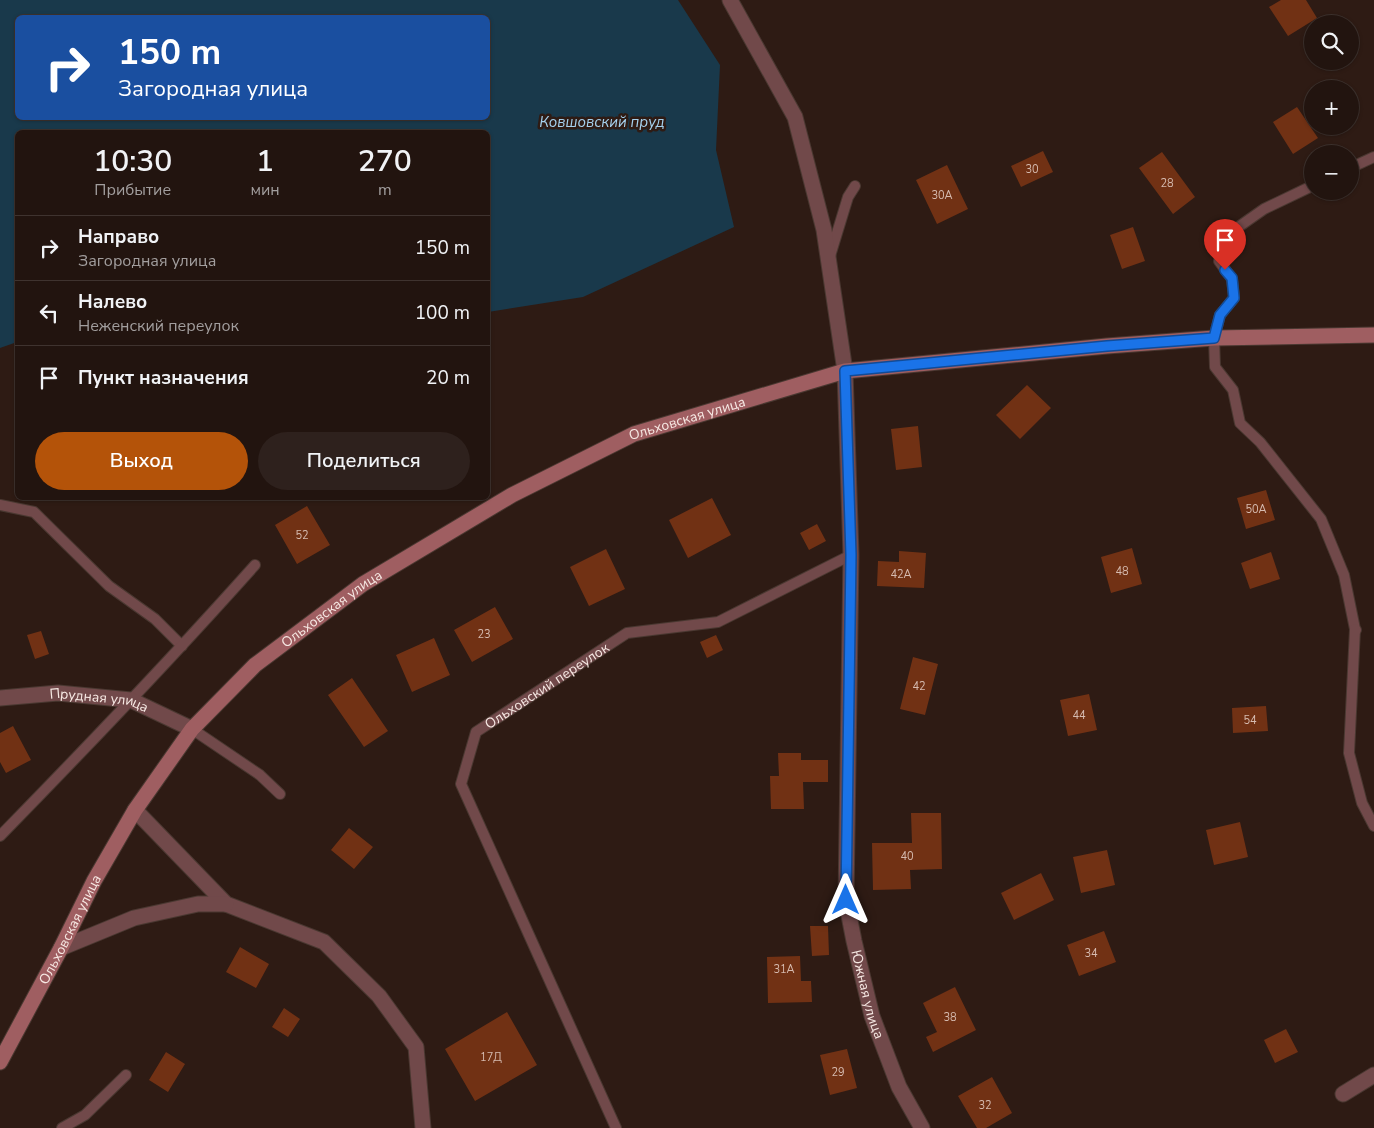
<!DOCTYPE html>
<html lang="ru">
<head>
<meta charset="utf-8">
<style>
	body { margin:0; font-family:"Nunito Sans",sans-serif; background:#2e211d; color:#f1f3f6; height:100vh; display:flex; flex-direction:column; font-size:19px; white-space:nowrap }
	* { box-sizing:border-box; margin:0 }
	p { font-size:16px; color:#a29e9e }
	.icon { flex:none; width:28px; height:28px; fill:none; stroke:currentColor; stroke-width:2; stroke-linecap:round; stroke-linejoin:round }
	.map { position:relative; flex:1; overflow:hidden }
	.details { position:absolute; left:15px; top:130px; width:475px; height:370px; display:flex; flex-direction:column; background:#22140f; border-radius:8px; box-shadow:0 1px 4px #0004,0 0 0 1px #3f332f }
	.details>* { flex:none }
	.top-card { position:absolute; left:15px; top:15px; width:475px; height:105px; border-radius:8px; box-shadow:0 1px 4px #0004,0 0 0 1px #3f332f; background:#1a4fa0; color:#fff; overflow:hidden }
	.buttons { position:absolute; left:1304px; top:15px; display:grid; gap:10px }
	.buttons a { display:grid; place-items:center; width:55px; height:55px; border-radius:50%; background:#22140f; box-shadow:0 1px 4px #0004,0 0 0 1px #3f332f; font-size:25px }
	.pin { position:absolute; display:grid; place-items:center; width:42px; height:42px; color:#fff; margin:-51px -21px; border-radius:50% 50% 50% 0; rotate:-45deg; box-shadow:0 0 5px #0007 }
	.pin .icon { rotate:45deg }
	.me { position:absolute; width:55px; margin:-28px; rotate:0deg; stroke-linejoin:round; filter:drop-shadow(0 0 4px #0008) }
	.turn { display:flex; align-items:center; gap:18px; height:105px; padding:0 20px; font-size:22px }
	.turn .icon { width:65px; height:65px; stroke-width:2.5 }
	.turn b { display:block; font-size:35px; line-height:42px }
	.eta { display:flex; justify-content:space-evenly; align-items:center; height:85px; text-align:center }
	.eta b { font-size:30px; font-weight:600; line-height:35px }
	.action { display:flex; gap:10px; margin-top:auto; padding:10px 20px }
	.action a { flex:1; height:58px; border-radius:30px; background:#b45309; color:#fff; font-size:20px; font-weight:600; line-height:58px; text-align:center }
	.action a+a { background:#2e211d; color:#f1f3f6 }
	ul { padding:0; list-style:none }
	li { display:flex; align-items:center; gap:15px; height:65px; padding:0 20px; border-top:1px solid #3f332f }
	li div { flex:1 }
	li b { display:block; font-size:19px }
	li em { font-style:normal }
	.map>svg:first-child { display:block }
</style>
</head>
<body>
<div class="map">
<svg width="1374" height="1128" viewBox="0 0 1374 1128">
	<rect width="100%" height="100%" fill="#2e1b14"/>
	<!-- water -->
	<path fill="#19394b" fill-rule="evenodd" d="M0 0H678L720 65 716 150 734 227 583 297 488 312V132H18L17 342 0 348ZM18 18H488V118H18Z"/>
	<!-- building -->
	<path fill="#713114" d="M1281 0H1306L1317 18 1288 36 1269 7Z
		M1297 107 1318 138 1293 154 1273 122Z
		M1043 151 1053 172 1021 187 1011 166Z
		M1162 152 1195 197 1173 214 1139 168Z
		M947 165 968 209 937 224 916 180Z
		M1133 227 1145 261 1122 269 1110 235Z
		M1027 385 1051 408 1020 439 996 415Z
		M918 426 922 467 896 470 891 429Z
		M1266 490 1275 520 1246 529 1237 498Z
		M712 498 731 535 688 558 669 520Z
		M307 506 330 545 297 564 275 525Z
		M817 524 826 541 809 550 800 533Z
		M1132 548 1142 584 1111 593 1101 557Z
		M606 549 625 589 589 606 570 567Z
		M899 551 926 553 924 588 877 586 878 561 899 562Z
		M1271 552 1280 579 1250 589 1241 563Z
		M495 607 513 639 472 662 454 630Z
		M41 631 49 654 35 659 27 635Z
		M716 635 723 650 707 658 700 642Z
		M434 638 450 675 412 692 396 655Z
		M913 657 938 664 925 715 900 709Z
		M352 678 388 731 364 747 328 695Z
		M1089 694 1097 730 1068 736 1060 700Z
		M1266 706 1268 731 1233 733 1232 708Z
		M13 726 31 760 6 773 0 762V733Z
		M778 753H801V760H828V782H803L804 809H771L770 776H779Z
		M911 813H941L942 869 910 870 911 889 873 890 872 843H912Z
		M1240 822 1248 857 1214 865 1206 830Z
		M349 828 373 847 354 869 331 850Z
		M1107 850 1115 885 1081 893 1073 857Z
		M1041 873 1054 900 1014 920 1001 893Z
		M810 926H828L829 955 812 956Z
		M1104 931 1116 962 1079 976 1067 945Z
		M240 947 269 964 256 988 226 972Z
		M800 956 801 981H811L812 1002 768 1003 767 957Z
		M955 987 976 1030 933 1052 926 1037 937 1032 923 1003Z
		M284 1008 300 1019 288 1037 272 1027Z
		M507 1012 537 1065 475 1101 445 1049Z
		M1286 1029 1298 1052 1275 1063 1264 1040Z
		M847 1049 857 1088 830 1095 820 1055Z
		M166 1052 185 1064 168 1092 149 1080Z
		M992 1077 1012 1113 986 1128H977L958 1096Z"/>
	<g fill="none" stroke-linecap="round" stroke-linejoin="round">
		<defs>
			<g id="lane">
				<path d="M1350 168 1374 157"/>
				<path d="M1312 186 1264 209 1227 235 1219 261 1232 279 1234 298 1220 315 1214 338 1215 367 1233 390 1240 423 1260 442 1321 519 1344 575 1355 629 1356 630"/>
				<path d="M830 256 848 197 855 186"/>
				<path d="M0 505 34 512 109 586 155 619 182 646"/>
				<path d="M1355 629 1349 753 1362 803 1374 826"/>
				<path d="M192 729 260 775 280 794"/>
				<path d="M0 836C87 747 172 658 255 565"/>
				<path d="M62 1128 85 1115 126 1075"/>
				<path id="s1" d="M616 1128 461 784 476 732 627 633 718 622 851 555"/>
			</g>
			<g id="street">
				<path id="s2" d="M730 0 795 117 824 230 845 371 851 555 846 900 854 941 872 1016 899 1087 922 1128"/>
				<path id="s3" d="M0 698 58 693 131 700 192 729"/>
				<path d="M135 810 226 904 324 942 379 996 416 1047 423 1128"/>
				<path d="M61 948 134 918 198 904H226"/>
				<path d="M1343 1094 1374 1075"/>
			</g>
			<g id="secondary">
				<path id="s4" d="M0 1062 61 948 94 881 135 810 192 729 255 665 363 584 512 495 634 434 845 371 1107 346 1214 338 1374 335"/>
			</g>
		</defs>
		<!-- lane casing -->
		<use href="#lane" stroke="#4a3831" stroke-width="12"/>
		<!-- street casing -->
		<use href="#street" stroke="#4a3831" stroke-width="17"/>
		<!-- secondary casing -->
		<use href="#secondary" stroke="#4a3831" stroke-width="17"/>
		<!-- lane -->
		<use href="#lane" stroke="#71494a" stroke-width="10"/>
		<!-- street -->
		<use href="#street" stroke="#71494a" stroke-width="15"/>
		<!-- secondary -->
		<use href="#secondary" stroke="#9f5e61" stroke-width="15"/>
	</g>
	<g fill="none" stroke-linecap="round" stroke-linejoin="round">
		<defs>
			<path id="route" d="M846 900 851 555 845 371 1107 346 1214 338 1220 315 1234 298 1232 278 1225 270"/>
		</defs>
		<!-- route casing -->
		<use href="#route" stroke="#114b97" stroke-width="12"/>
		<!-- route -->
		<use href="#route" stroke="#1a73e8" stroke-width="9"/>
	</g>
	<g text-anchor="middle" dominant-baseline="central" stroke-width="5" stroke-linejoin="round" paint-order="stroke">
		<!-- number labels -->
		<g font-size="11" fill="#d6bbb0">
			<text x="1032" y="169">30</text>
			<text x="1167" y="183">28</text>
			<text x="942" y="195">30А</text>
			<text x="1256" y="509">50А</text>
			<text x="302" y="535">52</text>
			<text x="1122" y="571">48</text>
			<text x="901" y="574">42А</text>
			<text x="484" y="634">23</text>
			<text x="919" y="686">42</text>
			<text x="1079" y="715">44</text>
			<text x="1250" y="720">54</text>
			<text x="907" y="856">40</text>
			<text x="1091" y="953">34</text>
			<text x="784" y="969">31А</text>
			<text x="950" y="1017">38</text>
			<text x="491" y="1057">17Д</text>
			<text x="838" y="1072">29</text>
			<text x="985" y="1105">32</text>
		</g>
		<!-- street labels -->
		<g font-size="14" fill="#f7e9e4" stroke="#2e1b14">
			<text stroke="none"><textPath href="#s4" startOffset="975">Ольховская улица</textPath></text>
			<text stroke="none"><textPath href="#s4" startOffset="570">Ольховская улица</textPath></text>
			<text stroke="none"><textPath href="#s1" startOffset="516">Ольховский переулок</textPath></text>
			<text stroke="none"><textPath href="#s3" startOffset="100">Прудная улица</textPath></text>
			<text stroke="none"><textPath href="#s4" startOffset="150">Ольховская улица</textPath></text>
			<text stroke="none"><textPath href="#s2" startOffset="1019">Южная улица</textPath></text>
		</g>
		<!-- water labels -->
		<g font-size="15" font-style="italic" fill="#a5d1ee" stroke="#2e1b14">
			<text x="602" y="122">Ковшовский пруд</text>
		</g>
	</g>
</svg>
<div class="buttons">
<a><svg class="icon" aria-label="search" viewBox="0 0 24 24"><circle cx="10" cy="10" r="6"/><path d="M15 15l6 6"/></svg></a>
<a>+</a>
<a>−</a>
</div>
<div class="pin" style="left:1225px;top:270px;background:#d93025"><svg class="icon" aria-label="arrive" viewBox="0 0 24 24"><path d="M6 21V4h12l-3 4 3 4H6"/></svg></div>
<svg class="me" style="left:846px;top:900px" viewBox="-20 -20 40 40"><path d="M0-17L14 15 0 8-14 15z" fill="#1a73e8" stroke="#fff" stroke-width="4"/></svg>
<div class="top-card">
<div class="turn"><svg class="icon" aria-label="right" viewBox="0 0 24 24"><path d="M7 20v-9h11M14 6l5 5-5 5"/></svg><div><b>150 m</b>Загородная улица</div></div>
</div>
<section class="details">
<div class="eta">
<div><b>10:30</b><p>Прибытие</p></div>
<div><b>1</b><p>мин</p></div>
<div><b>270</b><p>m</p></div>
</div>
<ul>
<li><svg class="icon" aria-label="right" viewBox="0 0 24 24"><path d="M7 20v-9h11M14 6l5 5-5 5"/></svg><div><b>Направо</b><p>Загородная улица</p></div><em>150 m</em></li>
<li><svg class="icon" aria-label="left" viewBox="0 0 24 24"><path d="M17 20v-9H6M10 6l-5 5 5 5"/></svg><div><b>Налево</b><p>Неженский переулок</p></div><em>100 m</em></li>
<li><svg class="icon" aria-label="arrive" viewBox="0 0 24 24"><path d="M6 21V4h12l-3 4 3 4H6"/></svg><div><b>Пункт назначения</b></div><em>20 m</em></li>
</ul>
<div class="action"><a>Выход</a><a>Поделиться</a></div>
</section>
</div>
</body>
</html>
